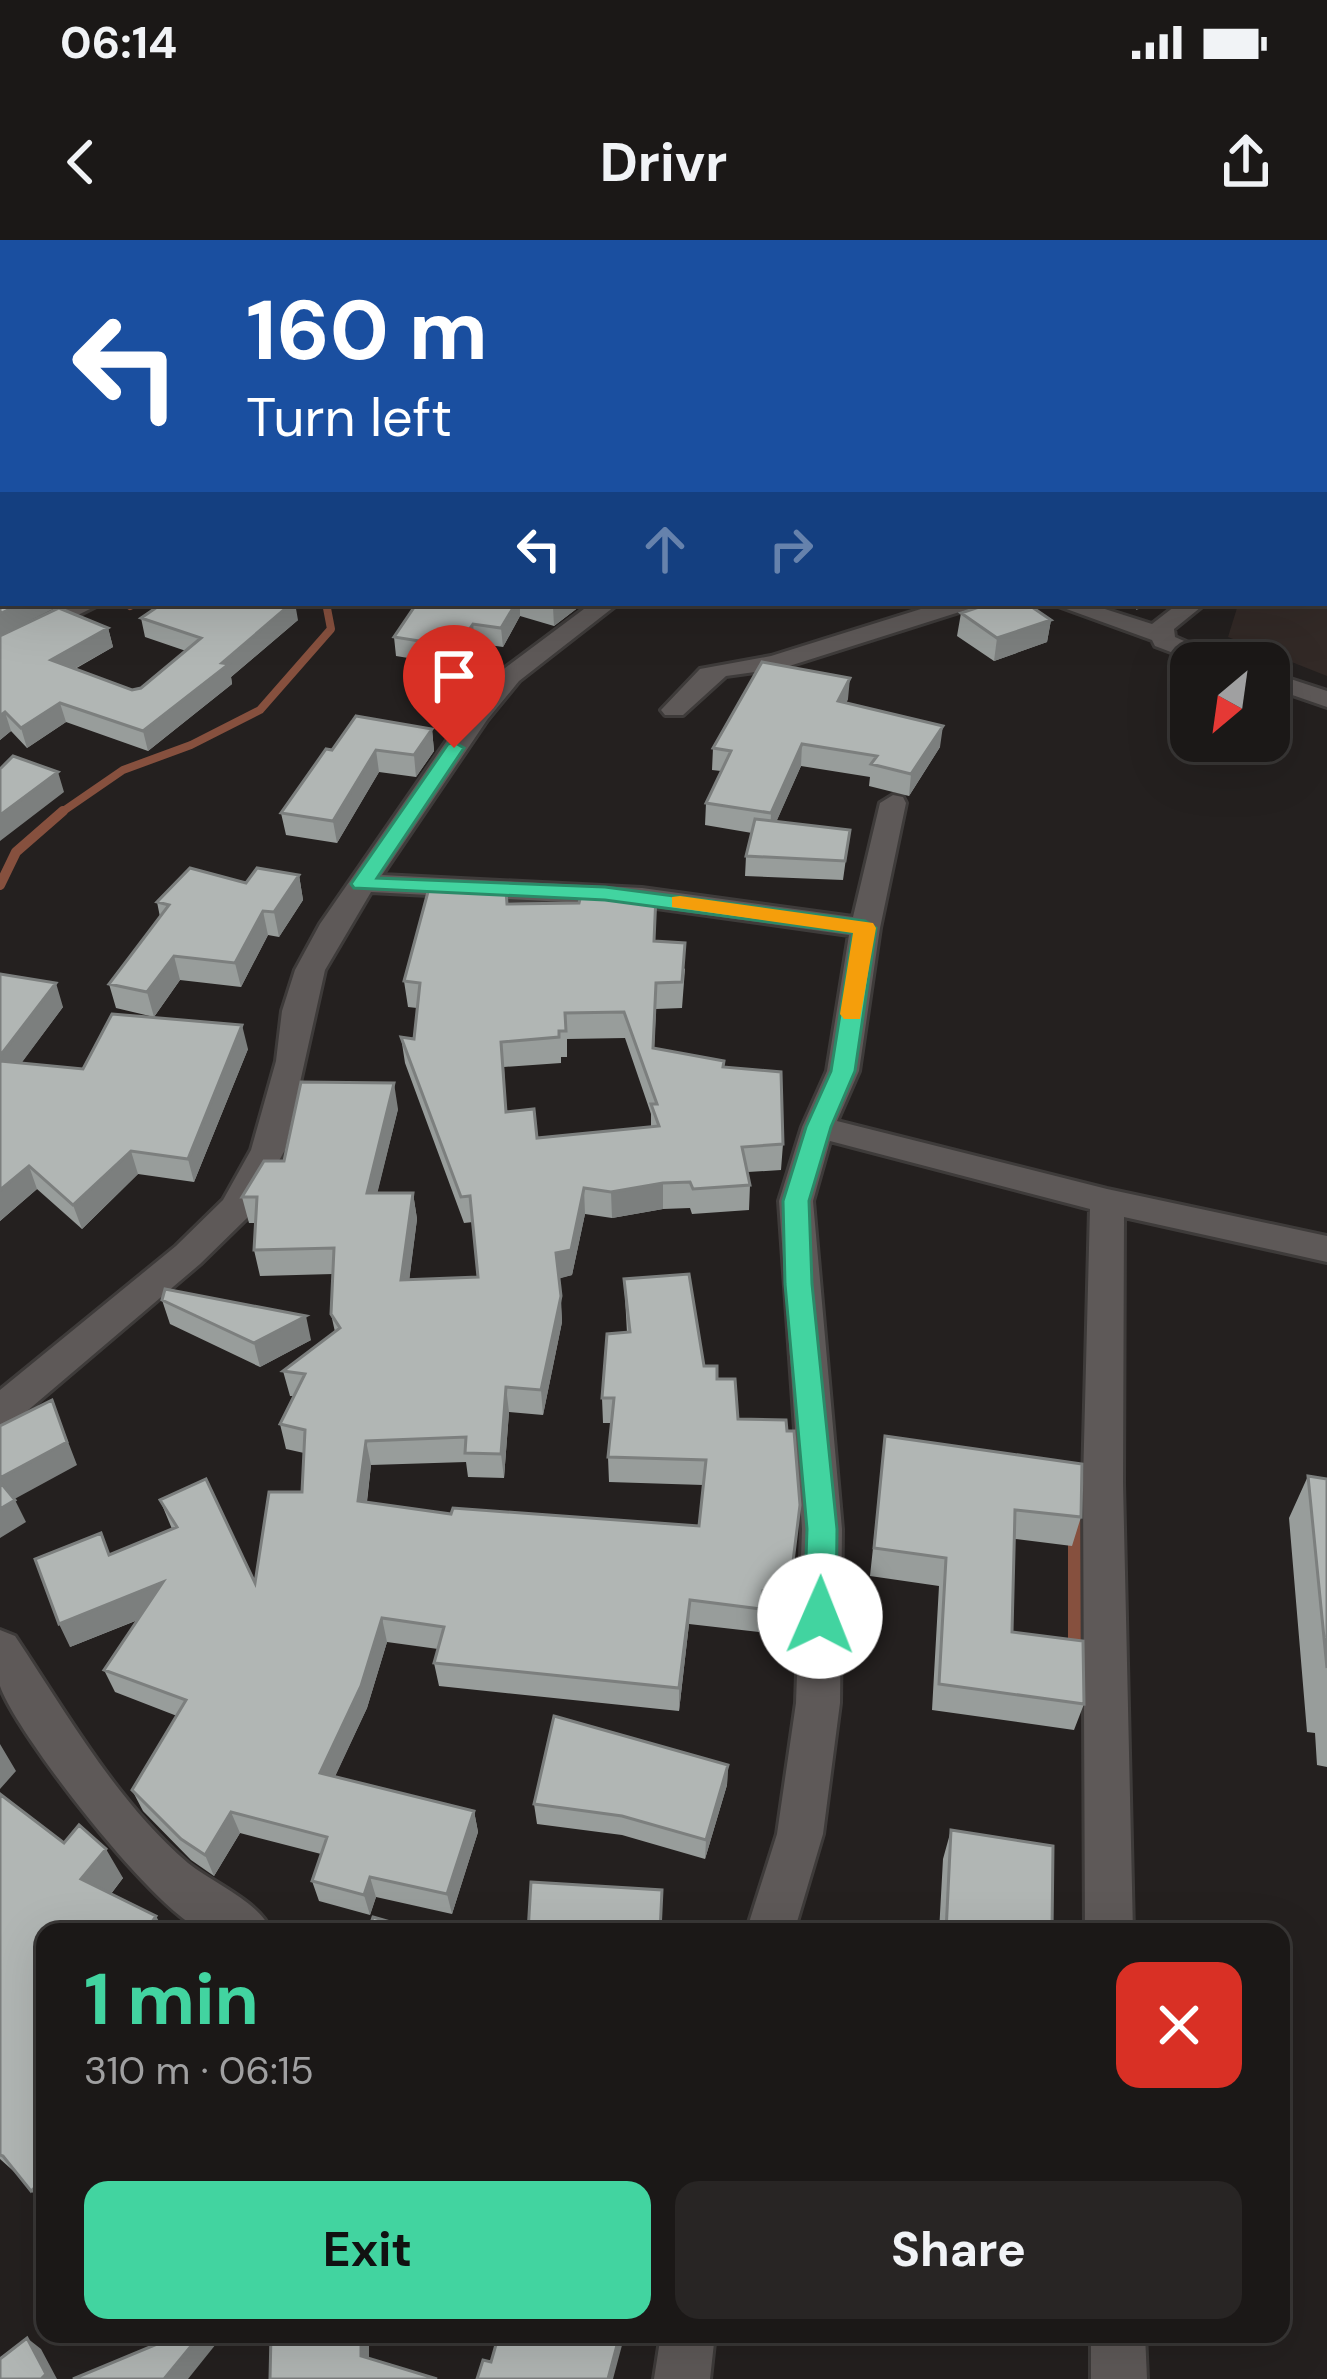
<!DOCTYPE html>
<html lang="en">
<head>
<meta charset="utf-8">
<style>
	body { margin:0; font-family:"DM Sans",sans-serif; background:#282524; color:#f1f3f6; height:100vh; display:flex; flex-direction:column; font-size:45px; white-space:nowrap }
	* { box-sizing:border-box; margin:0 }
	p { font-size:39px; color:#a0a0a1 }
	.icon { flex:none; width:66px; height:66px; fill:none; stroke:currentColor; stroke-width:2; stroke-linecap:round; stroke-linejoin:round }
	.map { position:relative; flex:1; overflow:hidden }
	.sheet { position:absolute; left:36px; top:1683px; width:1254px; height:420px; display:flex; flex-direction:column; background:#1b1817; border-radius:24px; box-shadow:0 12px 48px #0002,0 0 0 3px #393736 }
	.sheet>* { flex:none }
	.top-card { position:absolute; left:0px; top:0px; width:1329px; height:366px; box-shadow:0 12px 48px #0002,0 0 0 3px #393736; background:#1a4fa0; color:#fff; overflow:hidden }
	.needle { width:78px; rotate:209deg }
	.tools { position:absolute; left:1170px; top:402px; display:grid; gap:24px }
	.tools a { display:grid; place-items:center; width:120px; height:120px; border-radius:24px; background:#1b1817; box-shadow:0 12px 48px #0002,0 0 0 3px #393736; font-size:60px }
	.pin { position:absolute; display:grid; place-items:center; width:102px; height:102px; color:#fff; margin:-123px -51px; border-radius:50% 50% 50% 0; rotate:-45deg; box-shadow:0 0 12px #0007 }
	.pin .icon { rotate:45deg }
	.me { position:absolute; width:132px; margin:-66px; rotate:1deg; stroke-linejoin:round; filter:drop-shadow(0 0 9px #0008) }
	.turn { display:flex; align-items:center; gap:42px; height:252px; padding:0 48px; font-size:54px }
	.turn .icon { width:156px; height:156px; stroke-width:2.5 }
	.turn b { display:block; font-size:84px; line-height:102px }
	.lanes { display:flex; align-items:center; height:114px; padding:0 48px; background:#0003; justify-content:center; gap:60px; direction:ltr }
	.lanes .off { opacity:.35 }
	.round { display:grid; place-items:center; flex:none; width:126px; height:126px; border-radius:24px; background:#282524 }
	.summary { display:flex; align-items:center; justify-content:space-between; height:204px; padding:0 48px }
	h1 { font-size:72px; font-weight:700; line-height:90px; color:#42d4a0 }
	.cta { display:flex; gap:24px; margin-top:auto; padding:24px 48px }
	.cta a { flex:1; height:138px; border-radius:24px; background:#42d4a0; color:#111; font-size:48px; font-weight:700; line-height:138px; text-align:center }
	.cta a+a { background:#282524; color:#f1f3f6 }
	.status { display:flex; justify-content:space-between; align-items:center; height:84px; padding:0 60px; background:#1b1817; direction:ltr }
	.status svg { height:33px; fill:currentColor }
	header { display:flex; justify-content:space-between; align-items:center; height:156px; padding:0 48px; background:#1b1817; font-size:54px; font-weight:700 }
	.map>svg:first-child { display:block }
</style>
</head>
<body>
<div class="status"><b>06:14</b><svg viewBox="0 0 49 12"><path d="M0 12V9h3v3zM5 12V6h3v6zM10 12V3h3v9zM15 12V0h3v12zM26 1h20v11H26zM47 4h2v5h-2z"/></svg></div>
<header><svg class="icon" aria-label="back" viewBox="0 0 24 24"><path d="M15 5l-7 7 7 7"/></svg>Drivr<svg class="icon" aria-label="share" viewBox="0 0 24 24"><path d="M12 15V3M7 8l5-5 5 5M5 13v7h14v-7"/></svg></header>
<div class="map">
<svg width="1327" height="2139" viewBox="0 0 1327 2139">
	<rect width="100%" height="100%" fill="#24201f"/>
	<!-- built -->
	<path fill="#332a27" d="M1327 334V436L1228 397 1237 368 1251 363H1326Z"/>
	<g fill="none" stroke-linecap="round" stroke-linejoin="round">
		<!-- stream-far3 -->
		<path stroke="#86503e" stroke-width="6" d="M623 3 649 0"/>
		<!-- stream-far2 -->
		<path stroke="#86503e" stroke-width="8" d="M130 366 135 363
			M59 574 123 530 191 505 260 470 331 389 326 363"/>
		<!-- stream-far1 -->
		<path stroke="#86503e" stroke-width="10" d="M0 645 16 612 63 571"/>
		<!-- stream -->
		<path stroke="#86503e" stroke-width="14" d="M1075 1283V1413"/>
		<defs>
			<path id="minor" d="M1326 295H1327V309H1326Z
				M72 363H102L0 414V398Z
				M592 363H619L519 441 487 480 382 635 642 648 853 677 880 563 893 555 903 557 906 563 880 688 859 831 837 881 1107 949 1327 996V1022L1124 977 1123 1243 1133 1692H1085L1083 1243 1090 969 830 901 813 961 842 1289 840 1463 823 1594 794 1692H746L777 1594 796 1463 802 1289 779 961 802 887 827 831 849 695 642 666 371 652 325 730 285 910 247 978 200 1024 13 1183 0 1187V1150L176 1006 223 960 251 910 276 821 282 771 295 730 320 684 468 470 501 431Z
				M940 363H976L972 368 783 428 726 436 683 475H665L661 470 700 429 771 416Z
				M1050 363H1086L1152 384 1179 363H1206L1174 389 1175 397 1234 423H1200L1155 406 1152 400Z
				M1269 432 1327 451V467L1269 447Z
				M0 1390 15 1396C67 1474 116 1561 188 1623 214 1644 259 1661 272 1692 252 1692 226 1697 207 1692 161 1681 15 1492 0 1446 0 1431 0 1407 0 1390Z
				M661 2094H715L710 2139H654Z
				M1091 2094H1145L1147 2139H1091Z"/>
		</defs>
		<!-- minor casing -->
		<use href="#minor" stroke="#3e3b3a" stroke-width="6"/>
		<!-- minor -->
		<use href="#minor" fill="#5e5958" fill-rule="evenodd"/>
	</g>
	<!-- wall -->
	<path fill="#989d9b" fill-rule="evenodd" d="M796 0H885L888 3H799Z
		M417 363H584L554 386 520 376 503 407 475 403 458 426 396 416 394 397Z
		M961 373 1051 380 1047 402 994 421 957 396Z
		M141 378 298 380 231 437 232 444 148 511 66 482 27 508 11 491 0 500V396L108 388 113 407 75 429 132 450 141 448 186 411 145 397Z
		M848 459 846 463 940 507 909 556 869 546 870 537 801 526 776 582 850 590 843 640 745 636 746 616 752 593 705 585 706 563 721 531 712 530 713 508Z
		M432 489 434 511 416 537 379 532 337 603 286 595 281 573 332 510Z
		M299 635 303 660 279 697 268 695 241 747 180 740 154 777 116 768 109 744 160 677 157 662 246 643Z
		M507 664 655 701 685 729 682 768 656 769 654 808 724 827 783 904 781 930 748 932 750 945 749 970 692 974 690 968 663 969 612 978 585 974 572 1035 559 1038 562 1082 543 1175 509 1172 504 1238 468 1237 466 1222 371 1225 367 1262 451 1274 699 1286 703 1245 609 1242 608 1217 611 1183H603L602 1158 627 1093 624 1039 717 1139 738 1179 800 1265 786 1377 761 1374 759 1392 689 1384 679 1471 439 1446 434 1423 438 1409 387 1402 367 1468 335 1536 474 1571 478 1592 452 1674 376 1657 370 1675 319 1661 312 1641 321 1614 240 1593 214 1636 191 1620 143 1571 132 1550 177 1476 115 1452 104 1430 138 1380 70 1407 110 1314 172 1289 160 1260 255 1343 302 1252 304 1213 286 1209 280 1184 294 1156H290L283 1131 335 1092 331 1074 333 1034 260 1036 254 1010 255 983H249L242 957 284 921 398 869 377 953H413L417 979 409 1040 478 1037 473 982 464 983 405 823 401 797 414 799 417 768 408 767 404 741ZM625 798 651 874V886L537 898 506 872 504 827 561 823V817H567V799Z
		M0 734 63 767 21 823 83 829 248 809 194 942 138 934 82 989 37 949 0 981Z
		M162 1060 311 1100 260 1127 170 1084Z
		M885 1196 1081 1277 1072 1306 1015 1299 1012 1392 1084 1464 1074 1490 932 1470 939 1346 870 1336Z
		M1308 1236 1327 1239V1527L1317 1525 1315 1493 1307 1492 1289 1278Z
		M728 1525 727 1545 705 1619 622 1595 537 1584 534 1564Z
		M0 1554 64 1603 123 1638 111 1654 20 1937 0 1919Z
		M951 1590 1052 1692H939L943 1619Z"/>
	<!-- shaded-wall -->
	<path fill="#7c7f7e" d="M0 151H3V169H0Z
		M22 363H65L0 396V374Z
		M284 363H295L298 380 231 437 232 444 148 511 143 491 222 423Z
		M516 363H520V376L503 407 501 388Z
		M558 363H584L554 386 553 367Z
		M1137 363H1155L1136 370Z
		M1051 380 1047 402 994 421 997 398Z
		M473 384 475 403 458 426 457 407Z
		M108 388 113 407 56 439 51 420Z
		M850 438 848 459 836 483 838 461Z
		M60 463 66 482 27 508 21 488Z
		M5 472 11 491 0 500V476Z
		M943 486 940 507 909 556 911 534Z
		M432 489 434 511 416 537 414 515Z
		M802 504 801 526 770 596 771 573Z
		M376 510 379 532 337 603 333 581Z
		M58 532 64 552 0 601V575Z
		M299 635 303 660 279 697 274 672Z
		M263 671 268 695 241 747 235 723Z
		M174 716 180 740 154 777 147 752Z
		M56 743 63 767 6 844 0 829V816Z
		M242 785 248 809 194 942 188 919Z
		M394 843 398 869 371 979 367 953Z
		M131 911 138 934 82 989 73 965Z
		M29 926 37 949 0 981V950Z
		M663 943V969L612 978 611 952Z
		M584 948 585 974 572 1035 558 1039 556 1013Z
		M413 953 417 979 406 1066 401 1040Z
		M561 1056 562 1082 543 1175 541 1150Z
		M306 1076 311 1100 260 1127 254 1103Z
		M506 1147 509 1172 504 1238 501 1214Z
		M52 1160 77 1225 9 1262 0 1243V1238Z
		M366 1201 371 1225 364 1285 358 1261Z
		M15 1260 26 1282 0 1298V1269Z
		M163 1342 172 1366 70 1407 59 1384Z
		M690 1360 689 1384 679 1471V1448Z
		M382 1378 387 1402 367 1468 327 1554 320 1533Z
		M0 1504 16 1531 0 1549Z
		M728 1525 727 1545 705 1619 706 1600Z
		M474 1571 478 1592 452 1674 447 1654Z
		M231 1572 240 1593 214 1636 205 1615Z
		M106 1609 123 1638 99 1669 81 1639Z
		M370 1637 376 1657 370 1675 364 1655Z
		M156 1676 165 1692H149L147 1689Z
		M45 1938V1965L31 1951Z
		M201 2094H224L188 2139H164Z
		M361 2094H369V2130L361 2116Z
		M620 2094H625L613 2139H608Z
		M27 2098 41 2109 57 2139H41Z"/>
	<!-- building -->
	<path fill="#b1b6b4" stroke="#7c7f7e" stroke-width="3" fill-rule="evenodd" d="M0 0H537L538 3H3V95L0 96Z
		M670 0H700L702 3H660Z
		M813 0H885L888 3H816Z
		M946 0H1327V44L1326 48V3H931Z
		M1326 49H1327L1326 223Z
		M0 98 3 101V151H0Z
		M0 202 3 203V363H22L0 374V253L2 252 0 237Z
		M163 363H292L222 423 229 424 143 491 60 463 21 488 5 472 0 476V396L59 368 108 388 51 420 132 450 141 448 201 398 141 378Z
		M417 363H516L501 388 473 384 457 407 394 397Z
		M991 363H1026L1051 380 997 398 961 373Z
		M762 422 850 438 838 461 943 486 911 534 871 524 877 516 802 504 771 573 706 563 731 511 713 508Z
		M356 476 432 489 414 515 376 510 333 581 281 573 326 509 332 510Z
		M13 516 58 532 0 575V529Z
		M755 579 850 590 845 621 746 616Z
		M190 628 246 643 257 628 299 635 274 672 263 671 235 723 174 716 147 752 109 744 169 665 157 662Z
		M429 648 506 651 507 664 579 663 582 651 656 655 654 701 685 703 682 742 656 743 653 808 724 821 723 827 781 832 783 904 742 907 750 945 693 949 690 942 663 943 611 952 584 948 571 1010 556 1013 561 1056 541 1150 506 1147 501 1214 465 1213 466 1197 366 1201 358 1261 451 1274 453 1268 699 1286 706 1220 608 1217 614 1158H602L607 1094 630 1092 624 1039 689 1034 704 1126H717V1139H735L738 1179 786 1180 787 1191H794L800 1265 789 1354 763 1351 761 1369 690 1360 679 1448 434 1423 444 1387 382 1378 361 1446 320 1533 474 1571 447 1654 370 1637 364 1655 312 1641 327 1597 231 1572 205 1615 181 1599 132 1550 186 1460 104 1430 163 1342 59 1384 35 1319 101 1293 109 1315 177 1287 160 1260 206 1239 255 1343 269 1252H302L305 1190 280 1184 305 1134 283 1131 340 1088 331 1074 334 1008 254 1010 257 957H242L264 921H284L301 842 394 843 367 953H413L401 1040 478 1037 470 956 461 957 401 797 414 799 420 743 404 741ZM624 772 657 864H651L659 886 537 898 534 869 506 872 501 802 559 797V791H566L565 773Z
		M0 734 56 743 0 816Z
		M112 774 242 785 188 919 131 911 73 965 29 926 0 950V821L83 829Z
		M165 1049 306 1076 254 1103 162 1060Z
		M52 1160 67 1202 0 1238V1186Z
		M885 1196 1082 1224 1081 1277 1015 1270 1012 1392 1083 1401 1084 1464 939 1444 946 1318 874 1308Z
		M1308 1236 1327 1239V1428Z
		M0 1242 15 1260 0 1269Z
		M554 1476 728 1525 706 1600 622 1576 534 1564Z
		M0 1554 64 1603 79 1585 106 1609 81 1639 156 1676 147 1689 153 1692H45V1938L31 1951 3 1916 0 1915Z
		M951 1590 1053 1606 1052 1692H946Z
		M531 1642 662 1650 660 1692H528Z
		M373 1677 425 1692H368Z
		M178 2094H201L164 2139H73L179 2095Z
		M271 2094H361V2116L437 2139H270Z
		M499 2094H620L608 2139H477L483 2120 491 2122Z
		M27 2098 46 2134 41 2139H0V2119Z"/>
	<!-- route -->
	<path fill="#42d4a0" stroke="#2b8a68" stroke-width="3" d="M454 502 464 508 377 638 605 647 865 681 876 688 855 831 831 887 809 961 812 1044 837 1289 836 1376 831 1386 820 1390 809 1386 804 1376 807 1289 785 1044 783 961 806 887 831 831 853 693 605 660 354 648 351 644 448 504Z"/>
	<!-- slow -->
	<path fill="#f59e0b" d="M680 656 873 683 876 688 860 779H844L840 774 853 693 672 667V657Z"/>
</svg>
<div class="tools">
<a><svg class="needle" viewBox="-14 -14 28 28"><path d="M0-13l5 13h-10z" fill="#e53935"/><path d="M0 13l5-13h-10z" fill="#a0a0a1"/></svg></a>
</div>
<div class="pin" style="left:454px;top:508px;background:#d93025"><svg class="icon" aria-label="arrive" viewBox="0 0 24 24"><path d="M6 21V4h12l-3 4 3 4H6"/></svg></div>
<svg class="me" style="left:820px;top:1376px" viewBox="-20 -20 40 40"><circle r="19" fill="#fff"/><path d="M0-13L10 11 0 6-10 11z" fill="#42d4a0"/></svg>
<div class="top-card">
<div class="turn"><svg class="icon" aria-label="left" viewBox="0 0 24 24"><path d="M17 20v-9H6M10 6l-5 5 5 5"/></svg><div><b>160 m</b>Turn left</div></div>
<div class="lanes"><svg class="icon" aria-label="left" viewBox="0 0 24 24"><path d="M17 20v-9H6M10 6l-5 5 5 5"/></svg><svg class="icon off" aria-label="ahead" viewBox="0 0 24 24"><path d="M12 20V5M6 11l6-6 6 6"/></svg><svg class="icon off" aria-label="right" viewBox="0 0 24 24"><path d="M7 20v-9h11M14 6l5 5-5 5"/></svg></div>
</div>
<section class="sheet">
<div class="summary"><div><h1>1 min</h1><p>310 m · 06:15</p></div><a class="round" style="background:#d93025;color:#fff"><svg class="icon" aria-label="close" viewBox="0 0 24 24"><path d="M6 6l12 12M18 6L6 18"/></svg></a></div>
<div class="cta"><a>Exit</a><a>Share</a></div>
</section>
</div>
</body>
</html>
